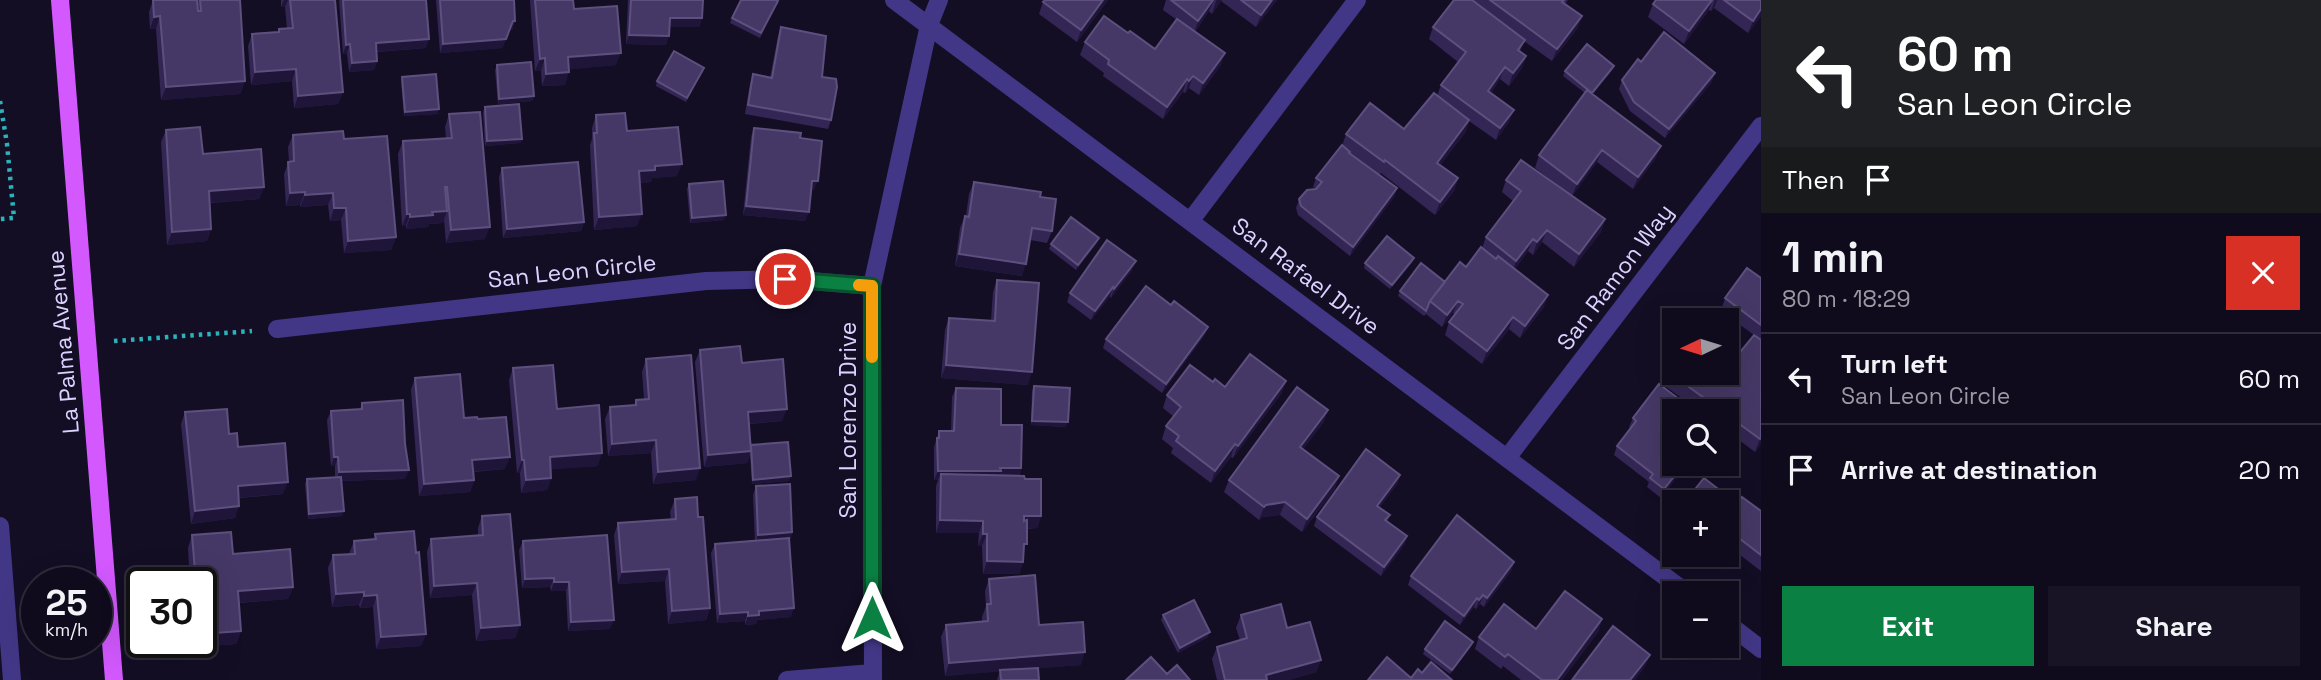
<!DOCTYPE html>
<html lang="en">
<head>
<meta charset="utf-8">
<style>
	body { margin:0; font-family:"Space Grotesk",sans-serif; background:#181325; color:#f1f3f6; height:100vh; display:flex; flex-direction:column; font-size:26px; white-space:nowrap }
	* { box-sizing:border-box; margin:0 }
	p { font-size:23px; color:#9b9aa3 }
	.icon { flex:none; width:38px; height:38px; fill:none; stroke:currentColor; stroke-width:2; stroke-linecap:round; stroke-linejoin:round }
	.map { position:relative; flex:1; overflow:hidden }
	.drawer { display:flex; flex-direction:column; background:#0f0a1c; width:560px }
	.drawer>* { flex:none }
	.banner { background:#202124; color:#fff; overflow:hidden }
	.needle { width:46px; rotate:266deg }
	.controls { position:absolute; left:1662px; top:308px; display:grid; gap:14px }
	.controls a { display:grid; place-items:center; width:77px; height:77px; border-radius:0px; background:#0f0a1c; box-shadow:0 7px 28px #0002,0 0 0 2px #2f2b3b; font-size:35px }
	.speed { position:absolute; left:21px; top:567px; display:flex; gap:14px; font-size:35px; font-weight:700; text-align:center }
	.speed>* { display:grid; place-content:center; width:91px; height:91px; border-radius:50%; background:#0f0a1c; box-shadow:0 7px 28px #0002,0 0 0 2px #2f2b3b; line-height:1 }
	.speed small { font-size:18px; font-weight:400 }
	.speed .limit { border:4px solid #111; border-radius:10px; background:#fff; color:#111 }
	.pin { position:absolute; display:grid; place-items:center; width:60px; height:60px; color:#fff; margin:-30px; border:4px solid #fff; border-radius:50%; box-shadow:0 2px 7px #0007 }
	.me { position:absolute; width:77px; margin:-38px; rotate:0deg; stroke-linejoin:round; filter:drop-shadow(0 0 5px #0008) }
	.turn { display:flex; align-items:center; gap:24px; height:147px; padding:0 21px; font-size:32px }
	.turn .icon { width:91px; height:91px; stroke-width:2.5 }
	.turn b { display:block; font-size:49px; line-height:60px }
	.then { display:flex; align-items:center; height:66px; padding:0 21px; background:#0003; gap:14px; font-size:26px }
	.round { display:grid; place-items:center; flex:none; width:74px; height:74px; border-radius:0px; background:#181325 }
	.summary { display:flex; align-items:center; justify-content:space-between; height:119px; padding:0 21px }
	h1 { font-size:42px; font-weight:700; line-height:52px }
	.button { display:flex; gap:14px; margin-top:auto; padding:14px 21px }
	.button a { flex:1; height:80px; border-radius:0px; background:#0b8043; color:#fff; font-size:28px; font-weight:700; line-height:80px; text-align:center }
	.button a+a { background:#181325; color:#f1f3f6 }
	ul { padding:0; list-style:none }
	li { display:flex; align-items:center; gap:21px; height:91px; padding:0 21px; border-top:2px solid #2f2b3b }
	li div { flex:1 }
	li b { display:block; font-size:26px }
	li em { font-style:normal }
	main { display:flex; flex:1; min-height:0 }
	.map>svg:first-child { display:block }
</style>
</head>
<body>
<main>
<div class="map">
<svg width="1761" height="680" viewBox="0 0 1761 680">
	<rect width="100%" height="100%" fill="#140e25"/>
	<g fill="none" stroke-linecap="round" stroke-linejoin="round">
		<!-- path -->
		<path stroke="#2ab3bb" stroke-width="4.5" stroke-dasharray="3.5 5" stroke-linecap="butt" d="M0 101 7 144 14 218 0 219
			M114 341 252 331"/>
		<!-- minor -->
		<path stroke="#423786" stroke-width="18" d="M894 0 1687 593
			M1191 220 1357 0
			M277 329 706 281 785 279 872 286
			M1507 458 1761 126
			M0 526 12 680
			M1727 623 1761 649
			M787 680 872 673
			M873 680 872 286 929 25 939 0"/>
		<!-- major -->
		<path stroke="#d359ff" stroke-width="18" d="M60 0 114 680"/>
	</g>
	<!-- wall -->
	<path fill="#342654" d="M153 0H240L245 81 240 94 161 100 156 29H150L149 12Z
		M281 0H335L343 92 338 104 294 108 292 81 251 85 248 46 252 34 278 32 279 29 287 28 285 7H281Z
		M339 0H426V48L377 52V61L374 70 349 72 347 53 343 54Z
		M436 0H514L515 21 512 30H510L502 48 440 53Z
		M530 0H573L574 9 616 65 569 69 565 85 542 86 541 71H535Z
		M628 0H703L702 18 699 27H670L666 45 626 44Z
		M1108 0 1077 42 1039 14 1043 2Z
		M1166 0H1277L1256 27 1221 1 1212 14 1209 11 1195 32 1221 65 1199 95 1189 88 1185 93 1183 92 1163 119 1103 76 1104 73 1080 55 1085 42 1128 33 1155 49 1177 20 1163 10Z
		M1454 0H1568L1565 4 1582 16 1577 29 1552 61 1524 41 1520 51 1522 68 1509 86 1500 79 1491 93 1509 122 1496 140 1469 121 1465 133 1440 165 1458 178 1454 191 1435 215 1381 173 1379 175 1350 153V154L1397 188 1394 197 1350 256 1298 215 1296 208 1299 199 1317 189 1313 187 1316 178 1342 146 1346 134 1404 129 1437 96 1441 85 1458 62 1429 39 1433 27Z
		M1656 0H1761V16L1748 33 1714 8 1711 11 1709 10 1684 44 1648 17 1653 4Z
		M778 1 760 38 730 23 732 18Z
		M781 27 822 77 831 120 828 129 745 114 750 83 753 74 770 78 778 36Z
		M1641 62 1712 82 1665 138 1630 111 1619 89 1622 80Z
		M497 65 534 96 532 101 498 104 495 70Z
		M1612 70 1592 95 1656 158 1633 189 1597 162 1572 196 1535 168 1539 155 1585 93 1563 76 1565 71Z
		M702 72 686 102 656 86 657 81Z
		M402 77 438 114 404 116 401 82Z
		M485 107 522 139 520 143 485 146 483 112Z
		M449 114 485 239 446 243 444 219 443 223 429 224 428 227 406 229V226H402L398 154 403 141 446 138 445 127Z
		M596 115 627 131 677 176 652 178 651 182 640 183 637 226 594 230 590 145 592 139V128Z
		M754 128 800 138 814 190H811L805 221 743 215 751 137Z
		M166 130 203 154 264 187 259 199 210 203 211 229 207 241 167 245 161 142Z
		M293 135 344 139 396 237 391 250 344 253 341 220 330 221 328 205 300 207V205L286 206 284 174 289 161 288 147Z
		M502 168 584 222 581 231 503 238 499 177Z
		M1506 180 1605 219 1601 232 1574 267 1542 242 1533 255 1528 251 1515 269 1544 307 1520 338 1509 329 1482 364 1445 335 1449 322 1455 314 1453 313 1442 327 1426 314 1424 316 1398 296 1400 291 1445 282 1466 267 1482 248 1486 237 1513 201 1502 192Z
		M974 182 1040 197 1052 231 1047 243 1030 240 1022 276 955 266 960 228 965 216H966L969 194Z
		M689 184 724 220 690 223 687 189Z
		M1099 238 1097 243 1076 270 1049 249 1051 244Z
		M1414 258 1412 263 1390 289 1364 268 1365 263Z
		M1132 270 1111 298 1110 296 1091 320 1067 302 1070 293Z
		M1761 278V444L1755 452 1727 431V411H1700L1662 384 1667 371 1728 369 1754 335 1721 311 1725 298Z
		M997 280 1028 385 941 378 945 330 949 318 991 321 993 292Z
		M1171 305 1208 327 1204 336 1162 393 1103 348 1106 339Z
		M700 350 742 363 782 421 749 424 751 445 789 481 752 484 750 455 747 463 704 467 695 362Z
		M646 359 696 480 653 484 651 453 608 456 605 419 610 407 634 405 636 400 644 399 642 372Z
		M513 368 557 409 598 466 550 469 551 478 547 490 521 493 520 473H517L509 380Z
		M415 378 464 418 478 419 505 469 474 472V480L470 492 419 496 411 390Z
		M1286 381 1281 394 1233 458 1231 457 1211 483 1171 453 1173 448 1162 439 1166 426 1174 417 1163 408 1167 395 1213 382 1225 387Z
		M1659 384 1675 464 1661 498 1647 487 1649 482 1614 455 1617 446 1631 428 1629 427 1633 418Z
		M1034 386 1066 427 1031 425 1032 391Z
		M956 388 1001 425 1021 468 1019 476 1025 479 1041 516 1037 528 1027 529 1023 562 1019 574H983L982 546H978L979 533H936V486L938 480H934V447L939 431H951L952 397Z
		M362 403 405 479 341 481 344 511 342 516 308 519 305 484 307 479 335 477V466H331L327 420 331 411 360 409Z
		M1328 410 1323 423 1303 449 1335 489 1302 532 1280 515 1262 517 1259 520 1224 492 1229 480Z
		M185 412 229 434 238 447 283 494 239 498 235 518 191 524 181 424Z
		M1400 475 1397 484 1379 508 1390 515 1387 522 1407 536 1404 545 1381 576 1314 526 1317 517Z
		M756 486 792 532 790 540 791 617 757 620 756 624 745 625V621L717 623 711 553 715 544 755 541 753 495Z
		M675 499 698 517 710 608 706 620 668 624 665 581 618 584 614 535 618 523 671 519 670 512Z
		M1761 511V571L1727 545V516Z
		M482 516 520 625 515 638 476 641 472 595 430 598 427 552 431 539 478 536V528Z
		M375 534 426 634 421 646 376 649 373 607 360 608 359 605 332 607 328 568 333 555 349 554 354 541 373 540Z
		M192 535 233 554 293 587 288 599 239 603 241 631 236 644 195 647 194 642H201V583H190L188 548Z
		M607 535 610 629 568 631 566 591H551L550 587 522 588 519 550 523 541Z
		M1514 562 1511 571 1484 607 1480 604 1476 609 1474 607 1460 625 1408 585 1411 576Z
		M989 579 1039 625 1081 665 1038 668 1039 680H997L1000 671 945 676 941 637 946 625 982 622V617L986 606 985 591Z
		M1163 615 1208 637 1178 653 1161 620Z
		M1241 615 1287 628 1321 660 1316 672 1289 680H1217L1212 659 1217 647 1240 640 1236 628Z
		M1602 619 1598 632 1562 680H1521L1503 666 1501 669 1475 649 1479 637Z
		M1471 647 1450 674 1423 654 1425 649Z"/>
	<!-- shaded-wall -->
	<path fill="#1f1539" d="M284 0H288L285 7H281Z
		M1103 0H1108L1077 42 1081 30Z
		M1214 0 1209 11 1194 33 1198 21Z
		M1217 0H1222L1212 14 1216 1Z
		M1272 0H1277L1256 27 1261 15Z
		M1712 0 1709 10 1684 44 1689 31Z
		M1715 0H1717L1714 8 1711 11Z
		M1761 9V16L1748 33 1753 21Z
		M160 16 156 29H150L154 17Z
		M1582 16 1577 29 1552 61 1557 49Z
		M670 18H702L699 27H667Z
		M513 21H515L512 30H510L502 48 440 53 443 44Z
		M629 35 669 36 666 45 626 44Z
		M429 39 426 48 373 52 376 43Z
		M350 44 347 53 343 54 346 45Z
		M621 53 616 65 564 70 568 57Z
		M1225 53 1221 65 1199 95 1203 83Z
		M1526 56 1522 68 1509 86 1513 73Z
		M545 58 541 71H535L540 59Z
		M377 61 374 70 349 72 352 63Z
		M1614 66 1612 70 1590 98 1592 93Z
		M1505 67 1500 79 1484 103 1488 91Z
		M296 69 292 81 251 85 255 72Z
		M569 72 565 85 542 86 546 74Z
		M1715 73 1712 82 1665 138 1669 129Z
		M1193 76 1189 88 1185 93 1189 81Z
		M1187 79 1183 92 1163 119 1167 107Z
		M245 81 240 94 161 100 166 87Z
		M343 92 338 104 294 108 298 96Z
		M534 96 532 101 498 104 499 99Z
		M439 109 438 114 404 116 405 112Z
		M1514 110 1509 122 1496 140 1500 128Z
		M1469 120 1465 133 1433 175 1437 163Z
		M522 139 520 143 485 146 487 141Z
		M1661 146 1656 158 1633 189 1638 177Z
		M1602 150 1597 162 1572 196 1577 184Z
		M682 164 677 176 652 178 651 182 634 184 639 171 655 166Z
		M1458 178 1454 191 1435 215 1440 202Z
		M812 181H818L814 190H808Z
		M264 187 259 199 204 203 209 191Z
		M1397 188 1394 197 1350 256 1353 247Z
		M305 192 300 205 286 206 290 193Z
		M333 193 328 205 300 207 305 195Z
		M746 206 809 212 805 221 743 215Z
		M334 208H346L341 220 330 221Z
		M447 211 443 223 429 224 428 227 406 229 410 217 432 212Z
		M407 214H410L406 226H402Z
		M642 214 637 226 594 230 599 217Z
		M726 215 724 220 690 223 692 218Z
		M1605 219 1601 232 1574 267 1579 254Z
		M584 222 581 231 503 238 507 229Z
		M490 227 485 239 446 243 451 230Z
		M211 229 207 241 167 245 172 232Z
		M1547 230 1542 242 1533 255 1537 242Z
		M396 237 391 250 344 253 348 241Z
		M1099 238 1097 243 1076 270 1078 265Z
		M1533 239 1528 251 1512 273 1516 261Z
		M959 254 1026 264 1022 276 955 266Z
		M1414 258 1412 263 1390 289 1392 285Z
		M1136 261 1132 270 1111 298 1114 289Z
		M1113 287 1110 296 1091 320 1095 311Z
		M1548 295 1544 307 1520 338 1525 326Z
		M1458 301 1453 313 1442 327 1447 315Z
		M1513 317 1509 329 1482 364 1487 351Z
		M1208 327 1204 336 1162 393 1166 384Z
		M946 365 1032 372 1028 385 941 378Z
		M1286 381 1281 394 1233 458 1238 446Z
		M787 409 782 421 743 424 748 412Z
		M1328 410 1323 423 1296 459 1300 447Z
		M1032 421 1068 422 1066 427 1031 425Z
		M1761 438V444L1755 452 1760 439Z
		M656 440 651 453 608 456 612 444Z
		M1235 444 1231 457 1211 483 1215 471Z
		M751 451 747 463 704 467 708 455Z
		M602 453 598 466 545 470 550 457Z
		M334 457H338L335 466H331Z
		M510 457 505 469 468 472 472 460Z
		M522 460H524L520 473H517Z
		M1684 464H1688L1661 498 1664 489Z
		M700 468 696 480 653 484 658 472Z
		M1000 468H1021L1018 477 941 474 938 480H934L938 471Z
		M409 470 405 479 336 481 339 472Z
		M1400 475 1397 484 1374 515 1377 506Z
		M791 476 789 481 752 484 753 480Z
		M1339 476 1335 489 1302 532 1307 519Z
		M551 478 547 490 521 493 526 480Z
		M474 480 470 492 419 496 424 484Z
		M288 482 283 494 233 498 238 486Z
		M1285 502 1280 515 1262 517 1259 520 1264 507 1266 505Z
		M239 506 235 518 191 524 195 511Z
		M344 511 342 516 308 519 309 514Z
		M1024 516H1041L1037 528 1020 529Z
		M940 520 983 521 979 533H936Z
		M792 532 789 541 755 544 758 535Z
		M983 534H987L982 546H978Z
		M1407 536 1404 545 1381 576 1384 567Z
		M987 561 1023 562 1019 574H983Z
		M1514 562 1511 571 1484 607 1487 598Z
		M669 569 665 581 618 584 622 572Z
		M554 578 550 587 522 588 525 579Z
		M554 582H569L566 591H551Z
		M477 583 472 595 430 598 434 586Z
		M293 587 288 599 233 603 238 591Z
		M364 592 359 605 332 607 336 594Z
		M377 595 373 607 360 608 364 596Z
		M1483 595 1480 604 1476 609 1479 600Z
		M1477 598 1474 607 1460 625 1464 616Z
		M710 608 706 620 668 624 672 611Z
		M794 608 791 617 757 620 756 624 745 625 748 616 759 611Z
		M748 612 745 621 717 623 720 614Z
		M1602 619 1598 632 1562 680H1557Z
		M614 620 610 629 568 631 571 622Z
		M520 625 515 638 476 641 481 628Z
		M241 631 236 644 195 647 197 642H201V634Z
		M1210 632 1208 637 1178 653 1180 648Z
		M426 634 421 646 376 649 381 637Z
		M1473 642 1471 647 1450 674 1452 670Z
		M1085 652 1081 665 945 676 949 663Z
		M1650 655 1645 667 1635 680H1630Z
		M1321 660 1316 672 1289 680H1264L1266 675Z"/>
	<!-- building -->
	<path fill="#463866" stroke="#5d507e" stroke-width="2" d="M153 0H197L198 11H201L200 0H240L245 81 166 87 160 16 154 17Z
		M290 0H335L343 92 298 96 296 69 255 72 252 34 279 32V29L293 28Z
		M343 0H426L429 39 376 43 377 61 352 63 350 44 346 45Z
		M440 0H514L515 21H513L506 39 443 44Z
		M535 0H573L574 9 617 6 621 53 568 57 569 72 546 74 545 58 540 59Z
		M631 0H703L702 18H670L669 36 629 35Z
		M741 0H776L778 1 761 33 732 18Z
		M1045 0H1103L1081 30 1043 2Z
		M1171 0H1213L1198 21Z
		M1241 0H1272L1261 15Z
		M1454 0H1472L1525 40 1518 50 1526 56 1513 73 1505 67 1488 91 1514 110 1500 128 1441 85 1466 52 1433 27Z
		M1490 0H1564L1562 2 1582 16 1557 49Z
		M1656 0H1712L1689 31 1653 4Z
		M1724 0H1761V9L1753 21Z
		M1104 16 1128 33 1130 31 1155 49 1177 19 1225 53 1203 83 1193 76 1189 81 1187 79 1167 107 1108 64 1109 60 1085 42Z
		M781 27 826 36 822 77 836 79 837 87 831 120 748 105 753 74 772 78Z
		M1664 32 1715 73 1669 129 1634 102 1622 80 1638 59 1641 62Z
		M1587 44 1614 66 1592 93 1565 71Z
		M674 51 704 68 687 98 657 81Z
		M531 62 534 96 499 99 497 65Z
		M436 74 439 109 405 112 402 77Z
		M1587 90 1661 146 1638 177 1602 150 1577 184 1539 155Z
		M1434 93 1469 120 1437 163 1458 178 1440 202 1385 160 1384 162 1346 134 1370 103 1404 129Z
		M519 104 522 139 487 141 485 107Z
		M480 112 490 227 451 230 447 187H445L447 211 432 212 433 215 410 217V214H407L403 141 452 138 449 114Z
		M625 113 627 131 678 127 682 164 655 166V170L639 171 642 214 599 217 594 133H597L596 115Z
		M200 127 203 154 261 149 264 187 209 191 211 229 172 232 166 130Z
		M754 128 801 133 800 138 822 141 818 181H812L809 212 746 206Z
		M343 131 344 139 387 136 396 237 348 241 346 208H334L333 193 305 195V192L290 193 288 162 294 161 293 135Z
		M1342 145 1350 152 1349 153 1397 188 1353 247 1301 206 1299 199 1307 190 1316 189 1322 182 1316 178Z
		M1521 160 1605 219 1579 254 1547 230 1537 242 1533 239 1516 261 1486 237 1521 191 1506 180Z
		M578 162 584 222 507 229 502 168Z
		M723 181 726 215 692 218 689 184Z
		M974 182 1041 192 1040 197 1056 199 1052 231 1032 228 1026 264 959 254 965 216 969 217Z
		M1071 217 1099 238 1078 265 1051 244Z
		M1387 236 1414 258 1392 285 1365 263Z
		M1107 240 1136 261 1114 289 1113 287 1095 311 1070 293Z
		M1481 247 1496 259 1498 256 1548 295 1525 326 1513 317 1487 351 1449 322 1463 304 1458 301 1447 315 1430 301 1460 262 1466 267Z
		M1421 263 1445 282 1430 301 1426 311 1400 291Z
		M1747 268 1761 278V325L1725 298Z
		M997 280 1039 283 1032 372 946 365 949 318 995 321Z
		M1146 286 1171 305 1174 301 1208 327 1166 384 1106 339Z
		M1754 335 1761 340V438L1760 439 1727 415V411H1722L1667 371 1675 360V373H1727V368Z
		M740 346 742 363 783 359 787 409 748 412 751 451 708 455 700 350Z
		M1250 354 1286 381 1238 446 1235 444 1215 471 1176 441 1179 436 1166 426 1181 407 1167 395 1190 365 1213 382 1215 379 1225 387Z
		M691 355 700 468 658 472 656 440 612 444 610 407 636 405V400L649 399 646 359Z
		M553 365 557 409 599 405 602 453 550 457 551 478 526 480 524 460H522L513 368Z
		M460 374 464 418 477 417 478 419 506 417 510 457 472 460 474 480 424 484 415 378Z
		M1659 384 1695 411H1675V464H1684L1664 489 1650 478 1653 474 1617 446 1636 421 1633 418Z
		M1034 386 1070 388 1068 422 1032 421Z
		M1297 387 1328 410 1300 447 1339 476 1307 519 1285 502 1266 505 1264 507 1229 480Z
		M956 388 1001 389V425H1022L1021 468H1000L1001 471H938L937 438H939V431H954Z
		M403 400 405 444 409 470 339 472 338 457H334L331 411 362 409V403Z
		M227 409 229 434 237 433 238 447 285 443 288 482 238 486 239 506 195 511 185 412Z
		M788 442 791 476 753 480 751 445Z
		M1366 449 1400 475 1377 506 1390 515 1385 520 1407 536 1384 567 1317 517Z
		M941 474 1024 476 1025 479H1041V516H1024V521L1027 520V544H1024L1023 562 987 561V534H983V521L940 520Z
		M341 477 344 511 309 514 307 479Z
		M1704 478 1731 499 1727 504V502H1685Z
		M790 484 792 532 758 535 756 486Z
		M697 497 698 517H703L710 608 672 611 669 569 622 572 618 523 676 519 675 499Z
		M1742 497 1761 511V555L1727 529V516Z
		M510 514 520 625 481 628 477 583 434 586 431 539 483 535 482 516Z
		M1457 515 1514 562 1487 598 1483 595 1479 600 1477 598 1464 616 1411 576Z
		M414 531 416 553 419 552 426 634 381 637 377 595 364 596V592L336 594 333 555 355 554 354 541 376 539 375 534Z
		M231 532 233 554 290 549 293 587 238 591 241 631 201 634V583H196L192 535Z
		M607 535 614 620 571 622 569 582H554V578L525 579 523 541Z
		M789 538 794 608 759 611V615L748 616V612L720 614 715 544Z
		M1035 575 1039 625 1083 622 1085 652 949 663 946 625 988 621 987 604H991L989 579Z
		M1565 591 1602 619 1557 680H1542L1508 654 1505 657 1479 637 1504 604 1536 629Z
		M1194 600 1210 632 1180 648 1163 615Z
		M1281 604 1287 628 1310 622 1321 660 1266 675 1267 680H1225L1217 647 1247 638 1241 615Z
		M1445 621 1473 642 1452 670 1425 649Z
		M1613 626 1650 655 1630 680H1572Z
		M1151 657 1167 674 1177 665 1190 680H1126Z
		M1387 657 1411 678 1418 669 1422 673 1431 662 1452 680H1368Z
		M1038 668 1039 680H1001L1000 670Z"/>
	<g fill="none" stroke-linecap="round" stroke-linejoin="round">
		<defs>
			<path id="route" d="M785 279 872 286V618"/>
		</defs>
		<!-- route casing -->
		<use href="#route" stroke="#07532c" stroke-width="18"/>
		<!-- route -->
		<use href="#route" stroke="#0b8043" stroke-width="12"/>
		<!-- slow -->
		<path stroke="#f59e0b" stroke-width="12" d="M859 285 872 286V357"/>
	</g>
	<g text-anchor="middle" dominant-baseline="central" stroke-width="7" stroke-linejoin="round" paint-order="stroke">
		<!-- street labels -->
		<g font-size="23" fill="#dcd2ff" stroke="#140e25">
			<text transform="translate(572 271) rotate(-6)">San Leon Circle</text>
			<text transform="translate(1306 276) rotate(37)">San Rafael Drive</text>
			<text transform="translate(1615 277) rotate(-53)">San Ramon Way</text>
			<text transform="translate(63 342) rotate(-95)">La Palma Avenue</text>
			<text transform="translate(848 420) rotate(-90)">San Lorenzo Drive</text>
		</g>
	</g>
</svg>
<div class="controls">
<a><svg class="needle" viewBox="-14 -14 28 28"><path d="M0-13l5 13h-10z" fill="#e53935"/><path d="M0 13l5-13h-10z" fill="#9b9aa3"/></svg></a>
<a><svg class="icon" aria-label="search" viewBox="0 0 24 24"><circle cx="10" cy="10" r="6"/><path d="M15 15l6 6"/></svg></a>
<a>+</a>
<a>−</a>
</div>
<div class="speed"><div>25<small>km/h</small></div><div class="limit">30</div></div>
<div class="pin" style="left:785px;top:279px;background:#d93025"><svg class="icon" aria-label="arrive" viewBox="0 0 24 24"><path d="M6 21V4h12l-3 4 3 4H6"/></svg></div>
<svg class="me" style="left:872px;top:618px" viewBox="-20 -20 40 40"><path d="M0-17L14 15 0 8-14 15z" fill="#0b8043" stroke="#fff" stroke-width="4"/></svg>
</div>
<section class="drawer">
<div class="banner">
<div class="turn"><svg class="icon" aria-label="left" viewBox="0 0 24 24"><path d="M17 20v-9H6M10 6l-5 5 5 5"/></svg><div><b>60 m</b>San Leon Circle</div></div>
<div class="then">Then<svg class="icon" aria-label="arrive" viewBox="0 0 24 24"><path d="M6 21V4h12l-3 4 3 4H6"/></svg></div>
</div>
<div class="summary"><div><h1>1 min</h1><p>80 m · 18:29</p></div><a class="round" style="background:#d93025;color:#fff"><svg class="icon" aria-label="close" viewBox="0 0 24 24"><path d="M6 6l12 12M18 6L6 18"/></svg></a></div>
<ul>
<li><svg class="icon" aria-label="left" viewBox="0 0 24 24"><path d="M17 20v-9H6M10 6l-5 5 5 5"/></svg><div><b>Turn left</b><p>San Leon Circle</p></div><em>60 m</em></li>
<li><svg class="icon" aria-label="arrive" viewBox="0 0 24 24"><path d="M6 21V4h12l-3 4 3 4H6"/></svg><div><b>Arrive at destination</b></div><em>20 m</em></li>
</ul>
<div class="button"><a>Exit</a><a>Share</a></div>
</section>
</main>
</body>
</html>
